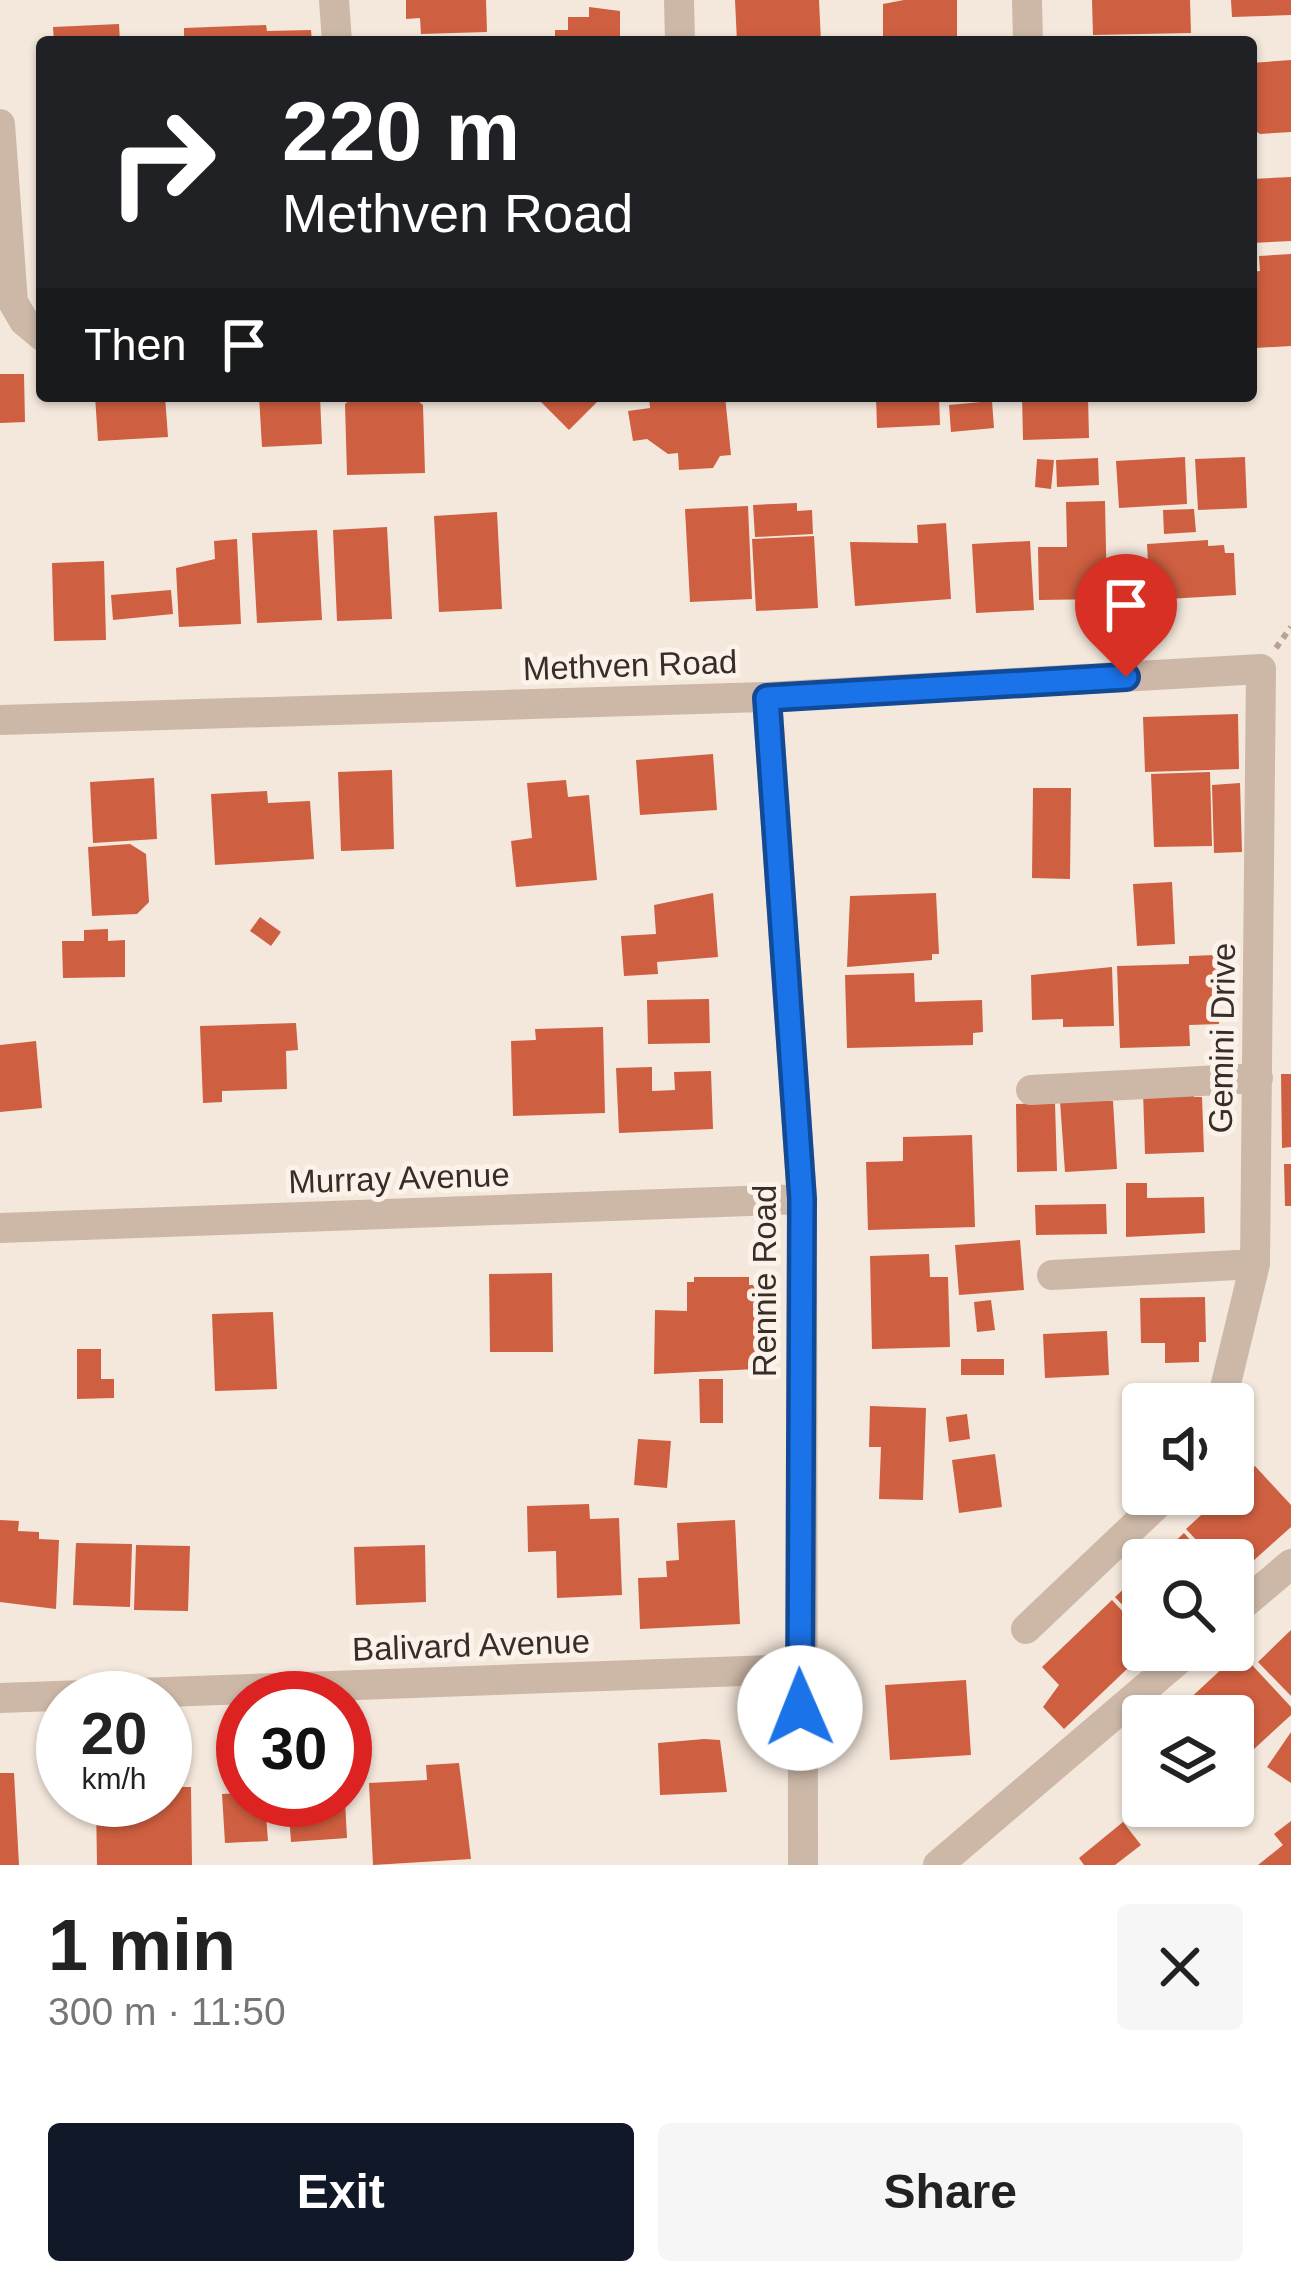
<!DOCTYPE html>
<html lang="en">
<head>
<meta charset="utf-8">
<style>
	body { margin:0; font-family:Helvetica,sans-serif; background:#f6f6f6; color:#222; height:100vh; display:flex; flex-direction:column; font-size:45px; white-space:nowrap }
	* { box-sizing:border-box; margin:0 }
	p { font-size:39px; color:#767676 }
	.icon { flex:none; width:66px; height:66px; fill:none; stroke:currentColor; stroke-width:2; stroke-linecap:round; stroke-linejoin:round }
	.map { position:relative; height:1865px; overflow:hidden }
	.panel { display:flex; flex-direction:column; background:#fff; flex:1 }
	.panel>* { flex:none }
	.banner { position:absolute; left:36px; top:36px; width:1221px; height:366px; border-radius:12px; box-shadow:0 3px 9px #0004; background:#202124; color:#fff; overflow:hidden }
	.buttons { position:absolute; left:1122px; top:1383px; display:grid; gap:24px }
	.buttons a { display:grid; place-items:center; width:132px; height:132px; border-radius:12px; background:#fff; box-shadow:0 3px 9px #0004; font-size:60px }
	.speed { position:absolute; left:36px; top:1671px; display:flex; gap:24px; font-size:60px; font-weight:700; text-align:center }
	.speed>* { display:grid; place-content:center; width:156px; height:156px; border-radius:50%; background:#fff; box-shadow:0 3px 9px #0004; line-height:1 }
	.speed small { font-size:30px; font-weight:400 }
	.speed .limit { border:18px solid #d22; background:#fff; color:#111 }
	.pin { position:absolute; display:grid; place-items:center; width:102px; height:102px; color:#fff; margin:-123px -51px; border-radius:50% 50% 50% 0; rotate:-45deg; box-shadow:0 0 12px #0007 }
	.pin .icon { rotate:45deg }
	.me { position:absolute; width:132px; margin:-66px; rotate:359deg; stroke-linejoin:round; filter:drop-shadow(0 0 9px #0008) }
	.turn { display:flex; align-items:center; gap:42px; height:252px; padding:0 48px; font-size:54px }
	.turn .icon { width:156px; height:156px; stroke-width:2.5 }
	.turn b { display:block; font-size:84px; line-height:102px }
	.then { display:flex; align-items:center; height:114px; padding:0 48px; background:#0003; gap:24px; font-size:45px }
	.round { display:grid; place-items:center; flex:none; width:126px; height:126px; border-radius:12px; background:#f6f6f6 }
	.headline { display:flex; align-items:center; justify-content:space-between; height:204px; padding:0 48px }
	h1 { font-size:72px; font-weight:700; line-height:90px }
	.primary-button { display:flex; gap:24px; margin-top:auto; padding:24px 48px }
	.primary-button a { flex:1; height:138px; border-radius:12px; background:#111827; color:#fff; font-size:48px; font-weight:700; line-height:138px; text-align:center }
	.primary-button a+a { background:#f6f6f6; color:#222 }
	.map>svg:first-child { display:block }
</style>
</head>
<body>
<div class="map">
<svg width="1291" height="1865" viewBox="0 0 1291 1865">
	<rect width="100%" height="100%" fill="#f4e8dc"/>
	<!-- building -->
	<path fill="#ce5f40" d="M406 0H486L487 32 421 34 420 18 406 19Z
		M735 0H819L821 42H737Z
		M904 0H957V42H883V4Z
		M1092 0H1190L1191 33 1093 35Z
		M1231 0H1291V15L1232 17Z
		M589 7 620 11V42H555V30H568V17H589Z
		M119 24 120 42H54L53 27Z
		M266 25 267 31 311 30 312 42H184V28Z
		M1291 60V132L1260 134 1251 128V63Z
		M1291 177V241L1251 243V179Z
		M1291 254V346L1255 348 1251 272 1260 271 1259 256Z
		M0 374H24L25 422 0 423Z
		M95 396H165L168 437 98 441Z
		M259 396H320L322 444 262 447Z
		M355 396H412L423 405 425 473 347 475 345 404Z
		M535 396H603L569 430Z
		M649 396H725L731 455 720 456 713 468 679 470 678 453 668 454 647 439 633 441 628 411 650 408Z
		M876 396H939L940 425 877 428Z
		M1022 396H1088L1089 438 1023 440Z
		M992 401 994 428 951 432 949 405Z
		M1185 457 1187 504 1119 508 1116 461Z
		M1245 457 1247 508 1198 510 1195 459Z
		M1098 458 1099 485 1057 487 1056 460Z
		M1037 459 1054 460 1051 489 1035 487Z
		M1105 501 1107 599 1039 600 1038 547H1067L1066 502Z
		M797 503V511L812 510 813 534 755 537 753 505Z
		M748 506 752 599 690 602 685 509Z
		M1194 509 1196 532 1164 534 1163 510Z
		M497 512 502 609 439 612 434 516Z
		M946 523 951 599 855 606 850 542 918 543 917 525Z
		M387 527 392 619 337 621 333 530Z
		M317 530 322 620 257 623 252 533Z
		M814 536 818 608 756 611 752 539Z
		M237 539 241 624 179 627 176 568 215 559 214 541Z
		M1208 540V546L1224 545 1225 553H1234L1236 595 1150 600 1147 544Z
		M1030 541 1034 610 976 613 972 544Z
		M104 561 106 640 54 641 52 563Z
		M171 590 173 614 113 620 111 595Z
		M1238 714 1239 769 1145 772 1143 717Z
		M713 754 717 810 640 815 636 760Z
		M392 770 394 849 341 851 338 772Z
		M1210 772 1212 846 1154 847 1151 774Z
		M154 778 157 839 93 843 90 782Z
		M566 780 568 797 589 795 597 880 516 887 511 841 532 838 527 783Z
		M1240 783 1242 852 1214 853 1212 785Z
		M1033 788H1071L1070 879 1032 878Z
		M267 791 268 803 310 801 314 859 215 865 211 794Z
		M130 844 146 854 149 902 137 914 92 916 88 847Z
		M1172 882 1175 944 1137 946 1133 884Z
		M713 893 718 957 657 962 658 974 624 976 621 936 656 934 654 905Z
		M936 893 939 954H932V960L847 967 850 896Z
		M260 917 281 932 271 946 250 931Z
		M108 929V941L125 940V977L63 978 62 941H84V930Z
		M1216 955 1219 1024 1189 1025 1190 1046 1120 1048 1117 966 1189 964V956Z
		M1112 967 1114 1026 1063 1027V1019L1032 1020 1031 975Z
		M914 973 915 1002 982 1000 983 1032 973 1033V1045L847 1048 845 975Z
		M709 999 710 1043 648 1044 647 1000Z
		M296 1023 298 1050 286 1051 287 1089 222 1091V1102L203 1103 200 1026Z
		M603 1027 605 1113 513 1116 511 1041 536 1040 535 1029Z
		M36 1041 42 1108 0 1112V1045Z
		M652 1067V1091L675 1090 674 1072 711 1071 713 1129 619 1133 616 1068Z
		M1281 1074H1291V1147L1282 1148Z
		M1104 1090 1105 1101H1113L1117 1169 1065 1172 1060 1101Z
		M1194 1090V1097H1202L1204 1152 1145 1154 1143 1091Z
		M1055 1103 1057 1171 1017 1172 1016 1104Z
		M972 1135 975 1227 868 1230 866 1162 903 1161V1137Z
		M1284 1164H1291V1206H1285Z
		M1126 1183H1147V1198L1204 1197 1205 1233 1126 1237Z
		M1106 1204 1107 1234 1036 1235 1035 1205Z
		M1020 1240 1024 1290 959 1295 955 1245Z
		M929 1254 930 1277H948L950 1347 872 1349 870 1256Z
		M552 1273 553 1352H490L489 1274Z
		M694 1277H749V1285H757L756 1369 654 1374 655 1310 687 1311V1282H694Z
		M1205 1297 1206 1342H1199V1362L1165 1363V1343H1141L1140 1298Z
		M991 1300 995 1330 977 1332 974 1302Z
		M273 1312 277 1389 215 1391 212 1314Z
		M1107 1331 1109 1375 1045 1378 1043 1334Z
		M77 1349H101V1379H114V1398L77 1399Z
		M961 1359H1004V1375H961Z
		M699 1379H723V1423H700Z
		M870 1406 926 1408 923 1500 879 1499 881 1447H869Z
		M967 1414 970 1439 949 1442 946 1417Z
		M638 1439 671 1441 667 1488 634 1485Z
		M995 1454 1002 1507 959 1513 952 1460Z
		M1255 1466 1291 1505V1527L1233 1579V1560H1215L1186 1529 1224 1494H1233V1486Z
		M589 1504 590 1519 619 1518 622 1595 557 1598 556 1551 528 1552 527 1506Z
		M0 1520 19 1521 18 1531 39 1532V1539L59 1540 56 1609 0 1602Z
		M735 1520 740 1624 640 1629 638 1578 667 1577 666 1561 679 1560 677 1523Z
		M1184 1533 1208 1560H1155Z
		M76 1543 132 1544 130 1607 73 1605Z
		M136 1545 190 1546 188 1611 134 1610Z
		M425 1545 426 1602 356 1605 354 1547Z
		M1143 1571V1627L1115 1597Z
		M1112 1600 1143 1633 1147 1650 1064 1729 1043 1707 1059 1685 1042 1667Z
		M1291 1630V1696L1258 1662Z
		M1240 1652 1291 1707V1715L1240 1762 1233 1755V1716H1196L1185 1703Z
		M966 1680 971 1755 890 1760 885 1685Z
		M1291 1732V1783L1267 1767Z
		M704 1739 720 1740 727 1792 660 1795 658 1743Z
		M459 1763 471 1859 373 1865 369 1783 427 1780 426 1765Z
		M0 1773H14L19 1865H0Z
		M165 1787H191L192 1865H97L96 1800H165Z
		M243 1793V1800H265L268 1841 225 1843 222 1794Z
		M288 1800H345L347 1838 291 1842Z
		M1291 1821V1865H1258L1283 1845 1274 1834Z
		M1123 1822 1141 1845 1115 1865H1084L1079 1858Z"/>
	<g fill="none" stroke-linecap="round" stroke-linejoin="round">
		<!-- path -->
		<path stroke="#b9a191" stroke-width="6" stroke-dasharray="6 6" stroke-linecap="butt" d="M1276 648 1291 627"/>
		<!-- street -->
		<path stroke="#cdb8a7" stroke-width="30" d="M334 0 337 42
			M679 0 680 42
			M1027 0 1028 42
			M0 124 13 302 24 321 42 336
			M767 697 802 1199 803 1865
			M0 720 767 697 1261 669 1255 1264 1221 1404
			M1031 1090 1258 1078
			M0 1228 802 1199
			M1052 1275 1255 1264
			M1233 1613 1291 1564
			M1026 1629 1168 1494
			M0 1698 800 1669
			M938 1865 1190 1650"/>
	</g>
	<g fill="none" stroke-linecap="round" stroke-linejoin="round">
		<defs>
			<path id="route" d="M800 1708 802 1199 767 698 1126 677"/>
		</defs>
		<!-- route casing -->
		<use href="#route" stroke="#114b97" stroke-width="30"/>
		<!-- route -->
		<use href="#route" stroke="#1a73e8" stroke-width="21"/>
	</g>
	<g text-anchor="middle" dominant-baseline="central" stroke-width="10" stroke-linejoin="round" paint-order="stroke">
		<!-- street labels -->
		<g font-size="33" fill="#392d28" stroke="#fbf2e9">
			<text transform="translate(630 665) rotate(-2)">Methven Road</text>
			<text transform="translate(1222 1038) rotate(-89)">Gemini Drive</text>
			<text transform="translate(399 1178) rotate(-2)">Murray Avenue</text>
			<text transform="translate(764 1281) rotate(-90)">Rennie Road</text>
			<text transform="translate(471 1645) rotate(-2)">Balivard Avenue</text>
		</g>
	</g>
</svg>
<div class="buttons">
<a><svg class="icon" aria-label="sound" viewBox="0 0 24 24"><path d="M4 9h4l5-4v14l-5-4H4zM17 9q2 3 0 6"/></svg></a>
<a><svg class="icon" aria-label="search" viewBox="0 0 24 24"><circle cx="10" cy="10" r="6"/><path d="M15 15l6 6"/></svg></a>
<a><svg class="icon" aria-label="layers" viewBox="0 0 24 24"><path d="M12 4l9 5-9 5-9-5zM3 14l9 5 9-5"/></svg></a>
</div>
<div class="speed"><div>20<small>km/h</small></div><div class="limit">30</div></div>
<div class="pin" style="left:1126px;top:677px;background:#d93025"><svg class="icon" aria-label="arrive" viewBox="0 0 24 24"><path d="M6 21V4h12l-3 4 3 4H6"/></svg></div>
<svg class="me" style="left:800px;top:1708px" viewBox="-20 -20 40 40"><circle r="19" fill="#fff"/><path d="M0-13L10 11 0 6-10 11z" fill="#1a73e8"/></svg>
<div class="banner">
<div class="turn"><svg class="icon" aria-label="right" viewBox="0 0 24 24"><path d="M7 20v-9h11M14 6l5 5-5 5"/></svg><div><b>220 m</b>Methven Road</div></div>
<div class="then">Then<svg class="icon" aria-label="arrive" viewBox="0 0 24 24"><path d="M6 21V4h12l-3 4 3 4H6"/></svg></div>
</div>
</div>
<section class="panel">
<div class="headline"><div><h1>1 min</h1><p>300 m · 11:50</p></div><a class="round"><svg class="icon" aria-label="close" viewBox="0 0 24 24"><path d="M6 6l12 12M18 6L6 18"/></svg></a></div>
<div class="primary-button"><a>Exit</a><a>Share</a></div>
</section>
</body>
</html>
